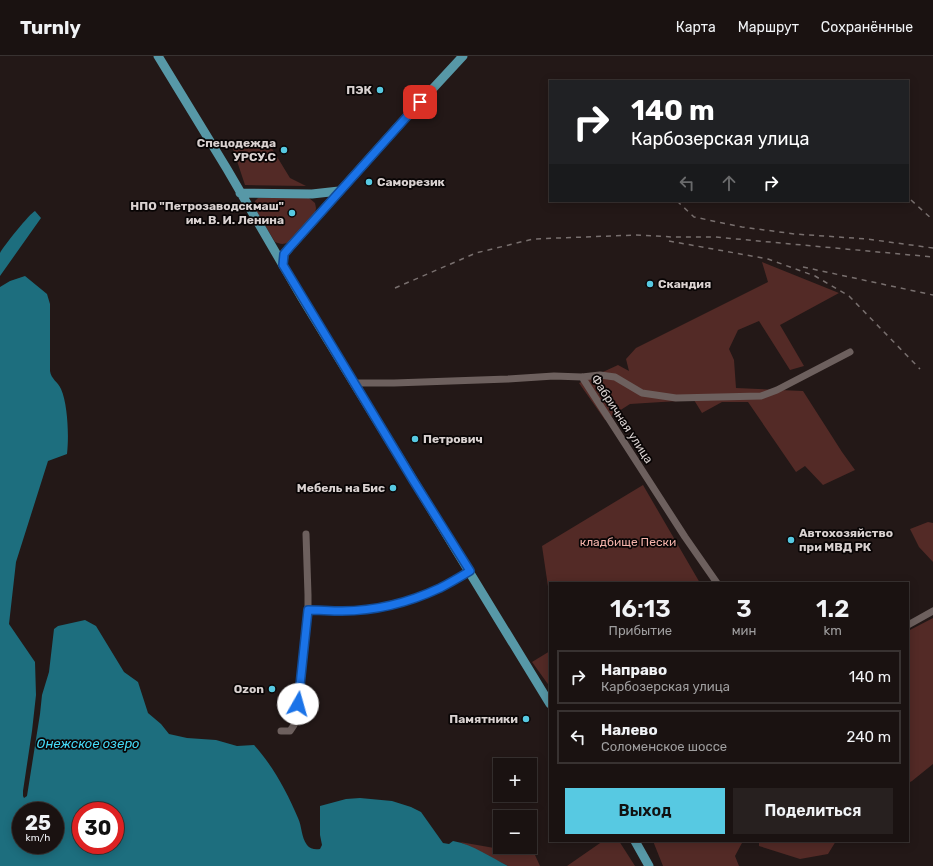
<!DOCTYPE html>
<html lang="ru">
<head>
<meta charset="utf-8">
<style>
	body { margin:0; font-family:Rubik,sans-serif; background:#27201f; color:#f1f3f6; height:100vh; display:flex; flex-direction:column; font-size:15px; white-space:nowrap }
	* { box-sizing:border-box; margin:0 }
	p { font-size:13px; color:#9f9e9f }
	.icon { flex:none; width:22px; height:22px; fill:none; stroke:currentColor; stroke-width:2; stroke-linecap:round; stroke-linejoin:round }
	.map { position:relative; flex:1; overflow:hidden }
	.drawer { position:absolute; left:549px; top:526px; width:360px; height:260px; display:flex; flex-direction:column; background:#1a1211; border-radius:0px; box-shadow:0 2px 10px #0003,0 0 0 1px #383231 }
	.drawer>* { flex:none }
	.guide { position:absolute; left:549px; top:24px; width:360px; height:122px; border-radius:0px; box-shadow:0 2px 10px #0003,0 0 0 1px #383231; background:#202124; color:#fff; overflow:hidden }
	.buttons { position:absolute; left:493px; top:702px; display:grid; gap:8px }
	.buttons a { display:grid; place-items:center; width:44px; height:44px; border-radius:0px; background:#1a1211; box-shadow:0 2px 10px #0003,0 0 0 1px #383231; font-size:20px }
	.speed { position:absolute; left:12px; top:746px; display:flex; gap:8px; font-size:20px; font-weight:700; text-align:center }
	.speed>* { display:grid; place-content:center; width:52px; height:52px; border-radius:50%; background:#1a1211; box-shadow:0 2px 10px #0003,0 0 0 1px #383231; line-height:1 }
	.speed small { font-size:10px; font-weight:400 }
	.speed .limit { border:6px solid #d22; background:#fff; color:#111 }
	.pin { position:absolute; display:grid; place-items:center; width:34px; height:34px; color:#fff; margin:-17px; border-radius:8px; box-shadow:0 2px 6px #0006 }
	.me { position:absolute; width:44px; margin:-22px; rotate:7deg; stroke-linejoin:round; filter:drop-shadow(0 0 3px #0008) }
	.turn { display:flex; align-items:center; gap:14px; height:84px; padding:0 16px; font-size:18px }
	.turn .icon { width:52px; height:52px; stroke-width:2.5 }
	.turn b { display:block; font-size:28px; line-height:34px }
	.lanes { display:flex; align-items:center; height:38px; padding:0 16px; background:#0003; justify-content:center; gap:20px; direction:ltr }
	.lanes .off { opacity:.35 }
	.eta { display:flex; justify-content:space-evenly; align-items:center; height:68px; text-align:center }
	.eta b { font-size:24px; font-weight:600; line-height:28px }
	.primary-button { display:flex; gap:8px; margin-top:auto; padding:8px 16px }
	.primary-button a { flex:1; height:46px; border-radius:0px; background:#57c9e2; color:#111; font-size:16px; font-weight:600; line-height:46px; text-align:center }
	.primary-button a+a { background:#27201f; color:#f1f3f6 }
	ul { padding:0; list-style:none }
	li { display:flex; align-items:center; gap:12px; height:54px; margin:0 8px 6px; padding:0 8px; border:2px solid #383231; border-radius:0px }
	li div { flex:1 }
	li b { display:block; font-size:15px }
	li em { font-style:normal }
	header { display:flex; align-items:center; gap:24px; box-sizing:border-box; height:56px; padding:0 20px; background:#1a1211; border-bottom:1px solid #383231 }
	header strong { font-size:19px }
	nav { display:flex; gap:22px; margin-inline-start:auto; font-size:14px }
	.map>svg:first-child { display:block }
</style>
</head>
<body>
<header>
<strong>Turnly</strong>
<nav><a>Карта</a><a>Маршрут</a><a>Сохранённые</a></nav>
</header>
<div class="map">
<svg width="933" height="810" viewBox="0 0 933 810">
	<rect width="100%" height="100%" fill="#231817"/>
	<!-- green -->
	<path fill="#532a26" d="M230 84 268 86 290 122 306 130 245 129Z
		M258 142H309L315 147 316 152 315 158 289 186C283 189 280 188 275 186L254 151 255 145Z
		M762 206 839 237 780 269 804 310 790 314 759 265 738 274 729 293 734 304 736 332 803 335 842 396 855 414 823 429 805 410 796 416 748 346H722L702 357 694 344 630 348 605 364 579 327 618 309 629 315 626 303 636 292 768 226Z
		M643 429 700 527H550V544L542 490Z
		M928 466 933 467V506L919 491 910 473Z
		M933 562V708L912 725 908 727V575Z
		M550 595V631L532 606Z
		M603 785H619L635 810H567Z
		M653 785H743L735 800 739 810H663Z
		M759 785H836L828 798 800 803 759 790Z
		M460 786 535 799 540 810H508Z"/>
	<!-- water -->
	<path fill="#1d6e7e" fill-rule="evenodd" d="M35 155 41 162 0 220C0 214 0 203 0 197 3 191 30 157 35 155Z
		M25 220 47 238 50 248V315C51 323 58 326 61 333 68 349 69 381 67 398L48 405 16 506 9 568 35 606 36 639H42L49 616 54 573 58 570 85 564 96 570 124 616 138 626 148 657 161 668 169 678 187 682 216 684 237 690 254 689C273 710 287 736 298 762 302 770 301 781 307 789 310 793 315 794 320 793L322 789 320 779V750L346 743 360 742 392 745 411 751 421 756 443 787 449 788 453 785C474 789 490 801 508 810H0V231L10 225ZM21 755H55V789H21ZM81 755H115V789H81Z"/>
	<!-- pier -->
	<path fill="#231817" d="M36 639H42L40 658 27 740 24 742 23 740V735L32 675Z"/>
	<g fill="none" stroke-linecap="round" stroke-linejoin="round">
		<!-- minor -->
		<path stroke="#6d605e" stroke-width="7" d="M582 321 685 481 717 527
			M354 327H394L508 323 554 320 582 321 600 319 615 321 642 337 676 342 761 340 777 334 850 296
			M308 554 343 555 376 552 409 544 440 532 470 515
			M908 569 933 555
			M281 675H290L294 669 296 664 308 554V539L306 478"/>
		<!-- major -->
		<path stroke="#5798a7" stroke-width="9" d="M158 0 227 113 302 242 550 648
			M240 137 312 138 339 135
			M283 209 284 198 289 192 401 67 463 0
			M635 785 649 810"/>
		<!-- rail -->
		<path stroke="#786f6e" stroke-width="1.5" stroke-dasharray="5 5" stroke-linecap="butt" d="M911 144 933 164
			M677 145 694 161 742 171 795 178 867 183 933 192
			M669 185 768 203 815 220 849 240 920 313
			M803 211 933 239
			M395 232 476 197 533 183 636 179 673 181H715L933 201"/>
	</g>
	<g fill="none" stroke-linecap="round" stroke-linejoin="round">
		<defs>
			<path id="route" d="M298 648 308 554C319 554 330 555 342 555 375 555 410 546 440 532 450 527 460 521 470 515L413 424 283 209 284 198 289 192 420 46"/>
		</defs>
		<!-- route casing -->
		<use href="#route" stroke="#114b97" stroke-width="10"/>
		<!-- route -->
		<use href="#route" stroke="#1a73e8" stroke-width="7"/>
	</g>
	<!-- markers -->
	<g fill="#57c9e2" stroke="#090505" stroke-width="1.5">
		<circle cx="380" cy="34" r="4"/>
		<circle cx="284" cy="94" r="4"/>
		<circle cx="369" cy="126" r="4"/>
		<circle cx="292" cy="157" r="4"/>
		<circle cx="650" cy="228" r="4"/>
		<circle cx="415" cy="383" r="4"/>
		<circle cx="393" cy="432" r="4"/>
		<circle cx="791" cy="484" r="4"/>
		<circle cx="272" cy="633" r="4"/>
		<circle cx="526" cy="663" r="4"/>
	</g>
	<g text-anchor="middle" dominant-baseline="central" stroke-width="3.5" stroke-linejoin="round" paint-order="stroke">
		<!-- poi labels -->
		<g font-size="12" font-weight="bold" fill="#d9d1d0" stroke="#090505" text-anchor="end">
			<text x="372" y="34">ПЭК</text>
			<text x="276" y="87">Спецодежда<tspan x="276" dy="14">УРСУ.С</tspan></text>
			<text x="377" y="126" text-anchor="start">Саморезик</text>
			<text x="284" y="150">НПО "Петрозаводскмаш"<tspan x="284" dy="14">им. В. И. Ленина</tspan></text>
			<text x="658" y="228" text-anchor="start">Скандия</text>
			<text x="423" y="383" text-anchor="start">Петрович</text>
			<text x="385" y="432">Мебель на Бис</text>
			<text x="799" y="477" text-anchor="start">Автохозяйство<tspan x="799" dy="14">при МВД РК</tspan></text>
			<text x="264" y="633">Ozon</text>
			<text x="518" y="663">Памятники</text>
		</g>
		<!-- street labels -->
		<g font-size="12" fill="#d9d1d0" stroke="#090505">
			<text transform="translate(622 363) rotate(57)">Фабричная улица</text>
		</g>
		<!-- park labels -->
		<g font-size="12" fill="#f3b2aa" stroke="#090505">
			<text x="628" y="486">кладбище Пески</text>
		</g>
		<!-- water labels -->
		<g font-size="13" font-style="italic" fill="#45daf7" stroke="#090505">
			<text x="88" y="687">Онежское озеро</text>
		</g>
	</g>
</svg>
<div class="buttons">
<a>+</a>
<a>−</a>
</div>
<div class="speed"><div>25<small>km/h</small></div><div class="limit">30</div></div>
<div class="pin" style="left:420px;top:46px;background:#d93025"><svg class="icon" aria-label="arrive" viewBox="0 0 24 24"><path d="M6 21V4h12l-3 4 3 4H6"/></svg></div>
<svg class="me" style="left:298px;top:648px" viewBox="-20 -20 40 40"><circle r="19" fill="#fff"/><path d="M0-13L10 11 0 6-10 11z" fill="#1a73e8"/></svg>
<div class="guide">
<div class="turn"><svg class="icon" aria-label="right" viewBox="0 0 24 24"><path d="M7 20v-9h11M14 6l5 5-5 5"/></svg><div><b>140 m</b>Карбозерская улица</div></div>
<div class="lanes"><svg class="icon off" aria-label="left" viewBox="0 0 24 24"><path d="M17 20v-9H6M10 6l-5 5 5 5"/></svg><svg class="icon off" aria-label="ahead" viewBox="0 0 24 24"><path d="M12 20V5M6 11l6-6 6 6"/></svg><svg class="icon" aria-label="right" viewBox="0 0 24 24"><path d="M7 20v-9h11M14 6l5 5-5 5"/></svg></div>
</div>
<section class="drawer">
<div class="eta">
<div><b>16:13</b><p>Прибытие</p></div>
<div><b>3</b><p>мин</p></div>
<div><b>1.2</b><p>km</p></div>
</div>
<ul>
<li><svg class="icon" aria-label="right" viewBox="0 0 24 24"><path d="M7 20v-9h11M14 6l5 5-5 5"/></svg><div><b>Направо</b><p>Карбозерская улица</p></div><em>140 m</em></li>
<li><svg class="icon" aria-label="left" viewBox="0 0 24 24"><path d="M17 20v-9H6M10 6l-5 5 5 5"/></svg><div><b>Налево</b><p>Соломенское шоссе</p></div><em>240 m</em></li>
</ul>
<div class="primary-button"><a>Выход</a><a>Поделиться</a></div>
</section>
</div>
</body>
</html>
